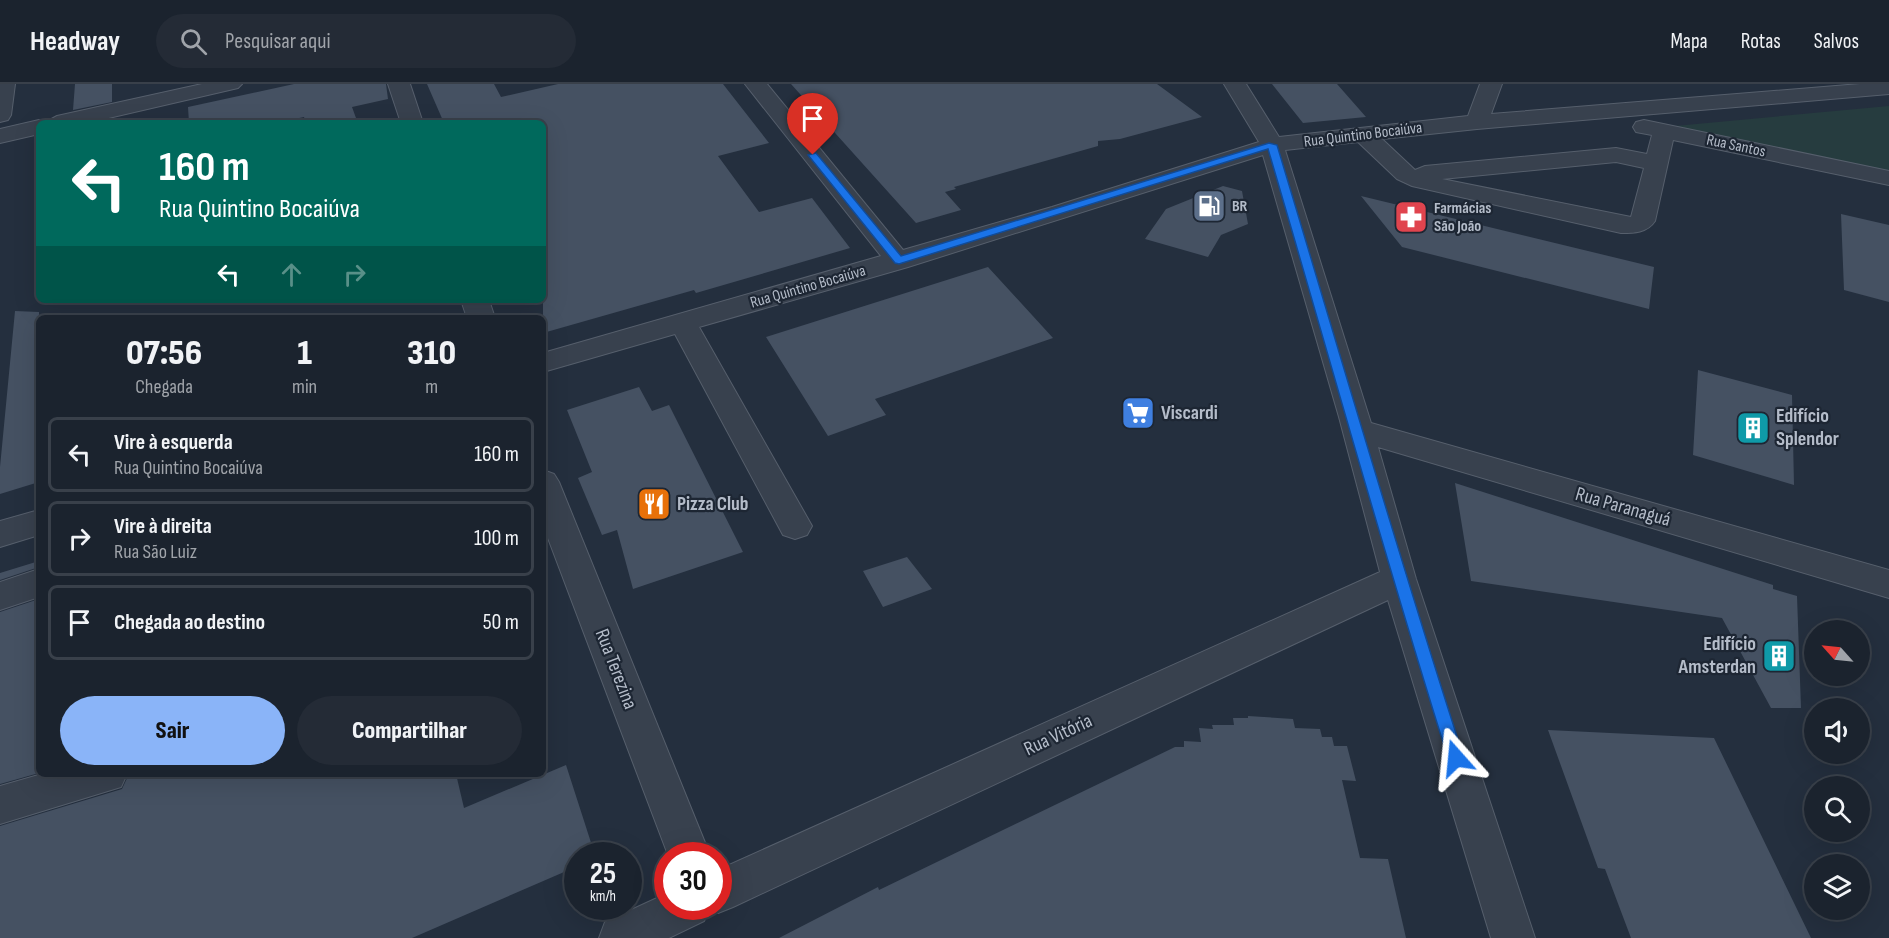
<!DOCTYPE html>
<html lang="pt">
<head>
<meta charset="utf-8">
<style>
	body { margin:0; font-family:"Sofia Sans Condensed",sans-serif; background:#242b36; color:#f1f3f6; height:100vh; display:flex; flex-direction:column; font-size:22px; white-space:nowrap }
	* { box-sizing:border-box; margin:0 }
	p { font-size:20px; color:#a0a4aa }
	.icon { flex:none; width:33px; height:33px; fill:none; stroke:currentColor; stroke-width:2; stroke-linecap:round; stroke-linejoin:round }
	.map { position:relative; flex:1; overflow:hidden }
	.sheet { position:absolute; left:36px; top:231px; width:510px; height:462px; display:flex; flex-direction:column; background:#1b232e; border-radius:9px; box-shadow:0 6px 24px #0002,0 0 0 2px #39404a }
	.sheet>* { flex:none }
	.guide { position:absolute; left:36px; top:36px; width:510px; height:183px; border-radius:9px; box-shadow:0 6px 24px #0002,0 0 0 2px #39404a; background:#00695c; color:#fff; overflow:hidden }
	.needle { width:39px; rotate:297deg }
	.tools { position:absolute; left:1804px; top:536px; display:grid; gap:12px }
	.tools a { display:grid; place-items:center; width:66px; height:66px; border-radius:50%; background:#1b232e; box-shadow:0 6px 24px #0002,0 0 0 2px #39404a; font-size:30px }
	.speed { position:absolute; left:564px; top:758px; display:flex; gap:12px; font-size:30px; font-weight:700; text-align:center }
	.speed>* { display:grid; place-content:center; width:78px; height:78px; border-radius:50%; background:#1b232e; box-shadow:0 6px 24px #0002,0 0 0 2px #39404a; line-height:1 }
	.speed small { font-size:15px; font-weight:400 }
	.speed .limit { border:9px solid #d22; background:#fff; color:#111 }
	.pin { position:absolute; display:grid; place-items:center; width:51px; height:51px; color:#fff; margin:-62px -26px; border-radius:50% 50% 50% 0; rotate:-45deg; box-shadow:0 0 6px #0007 }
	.pin .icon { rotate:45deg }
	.me { position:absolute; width:66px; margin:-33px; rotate:342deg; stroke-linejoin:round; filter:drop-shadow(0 0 4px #0008) }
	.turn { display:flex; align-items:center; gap:21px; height:126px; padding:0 24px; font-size:27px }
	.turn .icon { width:78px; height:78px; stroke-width:2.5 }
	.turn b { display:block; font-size:42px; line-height:51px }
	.lanes { display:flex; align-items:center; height:57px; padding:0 24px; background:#0003; justify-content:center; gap:30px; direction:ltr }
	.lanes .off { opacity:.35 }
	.eta { display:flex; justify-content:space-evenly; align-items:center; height:102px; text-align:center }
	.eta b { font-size:36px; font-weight:800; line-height:42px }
	.action { display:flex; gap:12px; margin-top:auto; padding:12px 24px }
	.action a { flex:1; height:69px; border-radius:36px; background:#8ab4f8; color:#111; font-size:24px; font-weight:800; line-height:69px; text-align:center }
	.action a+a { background:#242b36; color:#f1f3f6 }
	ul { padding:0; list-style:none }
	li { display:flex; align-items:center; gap:18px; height:75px; margin:0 12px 9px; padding:0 12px; border:3px solid #39404a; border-radius:9px }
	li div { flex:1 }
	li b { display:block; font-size:22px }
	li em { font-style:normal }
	header { display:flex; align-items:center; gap:36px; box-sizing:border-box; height:84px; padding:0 30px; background:#1b232e; border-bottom:2px solid #39404a }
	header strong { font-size:28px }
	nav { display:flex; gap:33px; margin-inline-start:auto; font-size:21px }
	.search { width:420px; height:54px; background:#242b36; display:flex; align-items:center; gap:15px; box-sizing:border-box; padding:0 21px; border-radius:33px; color:#a0a4aa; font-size:22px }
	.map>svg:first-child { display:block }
</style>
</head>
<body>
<header>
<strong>Headway</strong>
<div class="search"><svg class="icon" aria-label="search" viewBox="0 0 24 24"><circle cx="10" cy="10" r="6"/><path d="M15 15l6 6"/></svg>Pesquisar aqui</div>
<nav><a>Mapa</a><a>Rotas</a><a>Salvos</a></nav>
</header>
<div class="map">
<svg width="1889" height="854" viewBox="0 0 1889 854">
	<rect width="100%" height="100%" fill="#242f3e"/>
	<!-- green -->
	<path fill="#263c3f" d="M1889 22V87L1675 42Z"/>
	<!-- building -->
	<path fill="#455162" d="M75 0H112V18L73 26Z
		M294 0H386L388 15 352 23 356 34 334 39H306L304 33 275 39H189L188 23Z
		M427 0H494L501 13 558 0H723L769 59 718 72 759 128 812 114 850 164 696 209 694 206 543 249V39H444Z
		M791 0H1157L1202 33 1120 55 1098 57V62L954 103 956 105 945 108 961 126 916 139Z
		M1272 0H1337L1366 33 1303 39Z
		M1223 102 1242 107 1248 140 1221 151 1208 173 1145 155 1166 125Z
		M1361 112 1654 183 1649 225 1402 163Z
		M1841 130 1889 141V218L1844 206Z
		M988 183 1053 254 875 315 886 331 828 352 766 253Z
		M15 227 39 228V398L0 410V383Z
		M1698 286 1792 311 1794 401 1693 371Z
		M639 303 652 327 669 321 743 468 633 505 617 446 602 451 578 394 592 388 567 326Z
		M1455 399 1773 501V505L1797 512 1801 624H1771L1722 534 1471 497Z
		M907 473 932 505 883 523 863 487Z
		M39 477V483L0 496V489Z
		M39 515V689L0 700V528Z
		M1248 632 1293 635 1295 644 1320 645 1322 653H1332L1334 662H1347L1356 697 1342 696 1360 774 1388 775 1406 854H779L878 803 879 806 1175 663H1184V657L1201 658 1199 644 1213 645 1212 641H1234L1233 634H1248Z
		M1548 646 1714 654 1811 854H1631L1605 785 1598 784Z
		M566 681 595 771H578V782L412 854H0V742L122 705 129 690H456L464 724Z"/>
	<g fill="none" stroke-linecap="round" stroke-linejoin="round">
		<defs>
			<path id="minor" d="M0 0H15L11 31 8 36 0 38Z
				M202 0H242L238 4 87 39H39V50L0 59V45L39 36 46 38 57 32Z
				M388 0H410L423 39H401Z
				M745 0H767L903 166 1052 123 1259 58 1224 0H1246L1279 53 1468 32 1480 0H1502L1491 30 1860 0H1889V10L1477 45 1382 55 1415 86 1425 82 1616 64 1647 70 1652 51 1636 48 1633 43 1636 38 1644 36 1889 87V101L1673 56 1655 137C1647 149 1634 149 1621 149L1412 102 1397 95 1358 58 1285 66 1371 339 1889 486V514L1378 363 1416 495 1535 854H1491L1388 516 733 823 718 829 709 826 704 837 669 854H599L605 838 668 809V822H718V786L1380 488 1339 333 1263 71 908 183 699 243 812 442 807 451 795 455 783 451 675 250 543 288V269L881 172ZM1616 78 1644 84 1631 133 1442 95Z
				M461 216H489L495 234H467Z
				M543 386 554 390 559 398 710 771H668L543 441Z
				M39 426V451L0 463V437Z
				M39 485V513L0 526V498Z
				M42 690H127L121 703 0 740V702Z"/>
		</defs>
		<!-- minor casing -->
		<use href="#minor" stroke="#565f6c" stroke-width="2"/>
		<!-- minor -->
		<use href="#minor" fill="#38414e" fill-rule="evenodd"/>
	</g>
	<!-- route -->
	<path fill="#1a73e8" stroke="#114b97" stroke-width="1.5" d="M1269 59 1277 61C1339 266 1398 471 1464 674L1462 680 1456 682 1450 680 1448 674C1384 472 1328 268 1268 65L899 180 895 179 808 71 816 69 901 172Z"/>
	<!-- icons -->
	<defs>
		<symbol id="fuel-square" viewBox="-11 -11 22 22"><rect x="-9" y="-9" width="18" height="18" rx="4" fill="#5c6f8a" stroke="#1d2633"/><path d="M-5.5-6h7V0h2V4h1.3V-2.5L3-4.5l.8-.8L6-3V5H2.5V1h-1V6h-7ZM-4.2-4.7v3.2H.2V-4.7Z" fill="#fff"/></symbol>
		<symbol id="pharmacy-square" viewBox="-11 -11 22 22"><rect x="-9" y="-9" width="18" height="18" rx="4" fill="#e0444e" stroke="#1d2633"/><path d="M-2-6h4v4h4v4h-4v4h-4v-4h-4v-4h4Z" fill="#fff"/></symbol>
		<symbol id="supermarket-square" viewBox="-11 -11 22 22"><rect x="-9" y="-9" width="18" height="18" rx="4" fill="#3f7fe0" stroke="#1d2633"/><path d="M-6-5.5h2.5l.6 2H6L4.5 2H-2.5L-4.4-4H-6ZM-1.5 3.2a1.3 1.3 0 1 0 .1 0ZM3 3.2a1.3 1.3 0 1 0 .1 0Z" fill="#fff"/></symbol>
		<symbol id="building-square" viewBox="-11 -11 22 22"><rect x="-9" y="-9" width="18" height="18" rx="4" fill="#0f9aa8" stroke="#1d2633"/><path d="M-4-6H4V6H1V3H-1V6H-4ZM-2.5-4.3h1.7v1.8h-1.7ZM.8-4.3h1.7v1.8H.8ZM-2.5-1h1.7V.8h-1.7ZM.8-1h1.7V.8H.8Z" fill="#fff"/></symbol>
		<symbol id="restaurant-square" viewBox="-11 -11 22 22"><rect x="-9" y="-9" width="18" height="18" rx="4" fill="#e8710a" stroke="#1d2633"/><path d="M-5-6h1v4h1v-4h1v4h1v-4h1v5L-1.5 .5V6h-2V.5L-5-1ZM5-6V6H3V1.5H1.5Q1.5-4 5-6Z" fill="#fff"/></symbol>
	</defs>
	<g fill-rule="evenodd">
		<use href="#fuel-square" x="1190" y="103" width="38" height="38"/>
		<use href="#pharmacy-square" x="1392" y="114" width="38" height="38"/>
		<use href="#supermarket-square" x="1119" y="310" width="38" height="38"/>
		<use href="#building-square" x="1734" y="325" width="38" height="38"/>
		<use href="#restaurant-square" x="635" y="401" width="38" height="38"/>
		<use href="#building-square" x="1760" y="553" width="38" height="38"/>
	</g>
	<g text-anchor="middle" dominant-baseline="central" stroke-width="4.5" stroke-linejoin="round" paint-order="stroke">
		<!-- far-street labels -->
		<g font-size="16" fill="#b4bcc9" stroke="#1d2633">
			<text transform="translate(1363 51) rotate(-7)">Rua Quintino Bocaiúva</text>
			<text transform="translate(1736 62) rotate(12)">Rua Santos</text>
			<text transform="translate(808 203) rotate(-16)">Rua Quintino Bocaiúva</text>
		</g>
		<!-- far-poi labels -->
		<g font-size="16" font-weight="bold" fill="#b4bcc9" stroke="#1d2633" text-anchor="start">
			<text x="1232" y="122">BR</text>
			<text x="1434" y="124">Farmácias<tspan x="1434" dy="18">São João</tspan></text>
		</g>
		<!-- poi labels -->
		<g font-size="20" font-weight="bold" fill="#b4bcc9" stroke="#1d2633" text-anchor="start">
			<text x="1161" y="329">Viscardi</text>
			<text x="1776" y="332">Edifício<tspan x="1776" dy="23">Splendor</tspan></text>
			<text x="677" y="420">Pizza Club</text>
			<text x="1756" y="560" text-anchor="end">Edifício<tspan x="1756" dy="23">Amsterdan</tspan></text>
		</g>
		<!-- street labels -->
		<g font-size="20" fill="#b4bcc9" stroke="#1d2633">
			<text transform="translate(1623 423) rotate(16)">Rua Paranaguá</text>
			<text transform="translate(616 585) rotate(69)">Rua Terezina</text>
			<text transform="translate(1058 651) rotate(-25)">Rua Vitória</text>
		</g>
	</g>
</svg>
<div class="tools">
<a><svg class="needle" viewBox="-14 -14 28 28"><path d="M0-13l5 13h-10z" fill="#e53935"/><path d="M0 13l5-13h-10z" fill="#a0a4aa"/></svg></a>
<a><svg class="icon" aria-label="sound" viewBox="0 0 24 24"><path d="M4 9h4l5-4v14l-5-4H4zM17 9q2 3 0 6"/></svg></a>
<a><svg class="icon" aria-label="search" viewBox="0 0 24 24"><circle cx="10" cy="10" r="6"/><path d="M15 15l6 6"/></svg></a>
<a><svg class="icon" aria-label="layers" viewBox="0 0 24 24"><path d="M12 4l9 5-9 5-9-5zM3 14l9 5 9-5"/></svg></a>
</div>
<div class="speed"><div>25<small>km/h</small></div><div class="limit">30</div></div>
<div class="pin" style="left:813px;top:71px;background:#d93025"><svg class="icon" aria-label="arrive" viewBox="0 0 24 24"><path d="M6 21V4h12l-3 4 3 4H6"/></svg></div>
<svg class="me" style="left:1456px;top:674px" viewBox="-20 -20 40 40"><path d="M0-17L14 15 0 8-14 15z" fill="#1a73e8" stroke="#fff" stroke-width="4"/></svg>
<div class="guide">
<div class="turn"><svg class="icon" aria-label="left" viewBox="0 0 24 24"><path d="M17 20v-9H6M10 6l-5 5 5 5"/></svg><div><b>160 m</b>Rua Quintino Bocaiúva</div></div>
<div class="lanes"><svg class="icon" aria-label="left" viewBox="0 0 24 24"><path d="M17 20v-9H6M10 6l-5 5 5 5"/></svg><svg class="icon off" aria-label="ahead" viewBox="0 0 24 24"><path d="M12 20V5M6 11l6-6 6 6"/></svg><svg class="icon off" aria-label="right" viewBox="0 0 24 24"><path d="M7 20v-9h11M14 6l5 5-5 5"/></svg></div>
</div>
<section class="sheet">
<div class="eta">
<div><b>07:56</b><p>Chegada</p></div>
<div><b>1</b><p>min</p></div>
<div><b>310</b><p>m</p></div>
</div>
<ul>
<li><svg class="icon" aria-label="left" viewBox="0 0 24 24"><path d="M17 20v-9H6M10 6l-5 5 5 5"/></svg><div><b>Vire à esquerda</b><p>Rua Quintino Bocaiúva</p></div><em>160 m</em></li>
<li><svg class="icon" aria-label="right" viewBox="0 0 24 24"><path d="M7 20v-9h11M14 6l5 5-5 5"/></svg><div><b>Vire à direita</b><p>Rua São Luiz</p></div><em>100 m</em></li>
<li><svg class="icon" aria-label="arrive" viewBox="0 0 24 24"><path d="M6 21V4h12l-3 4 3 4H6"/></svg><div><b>Chegada ao destino</b></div><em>50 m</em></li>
</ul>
<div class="action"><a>Sair</a><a>Compartilhar</a></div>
</section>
</div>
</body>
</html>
